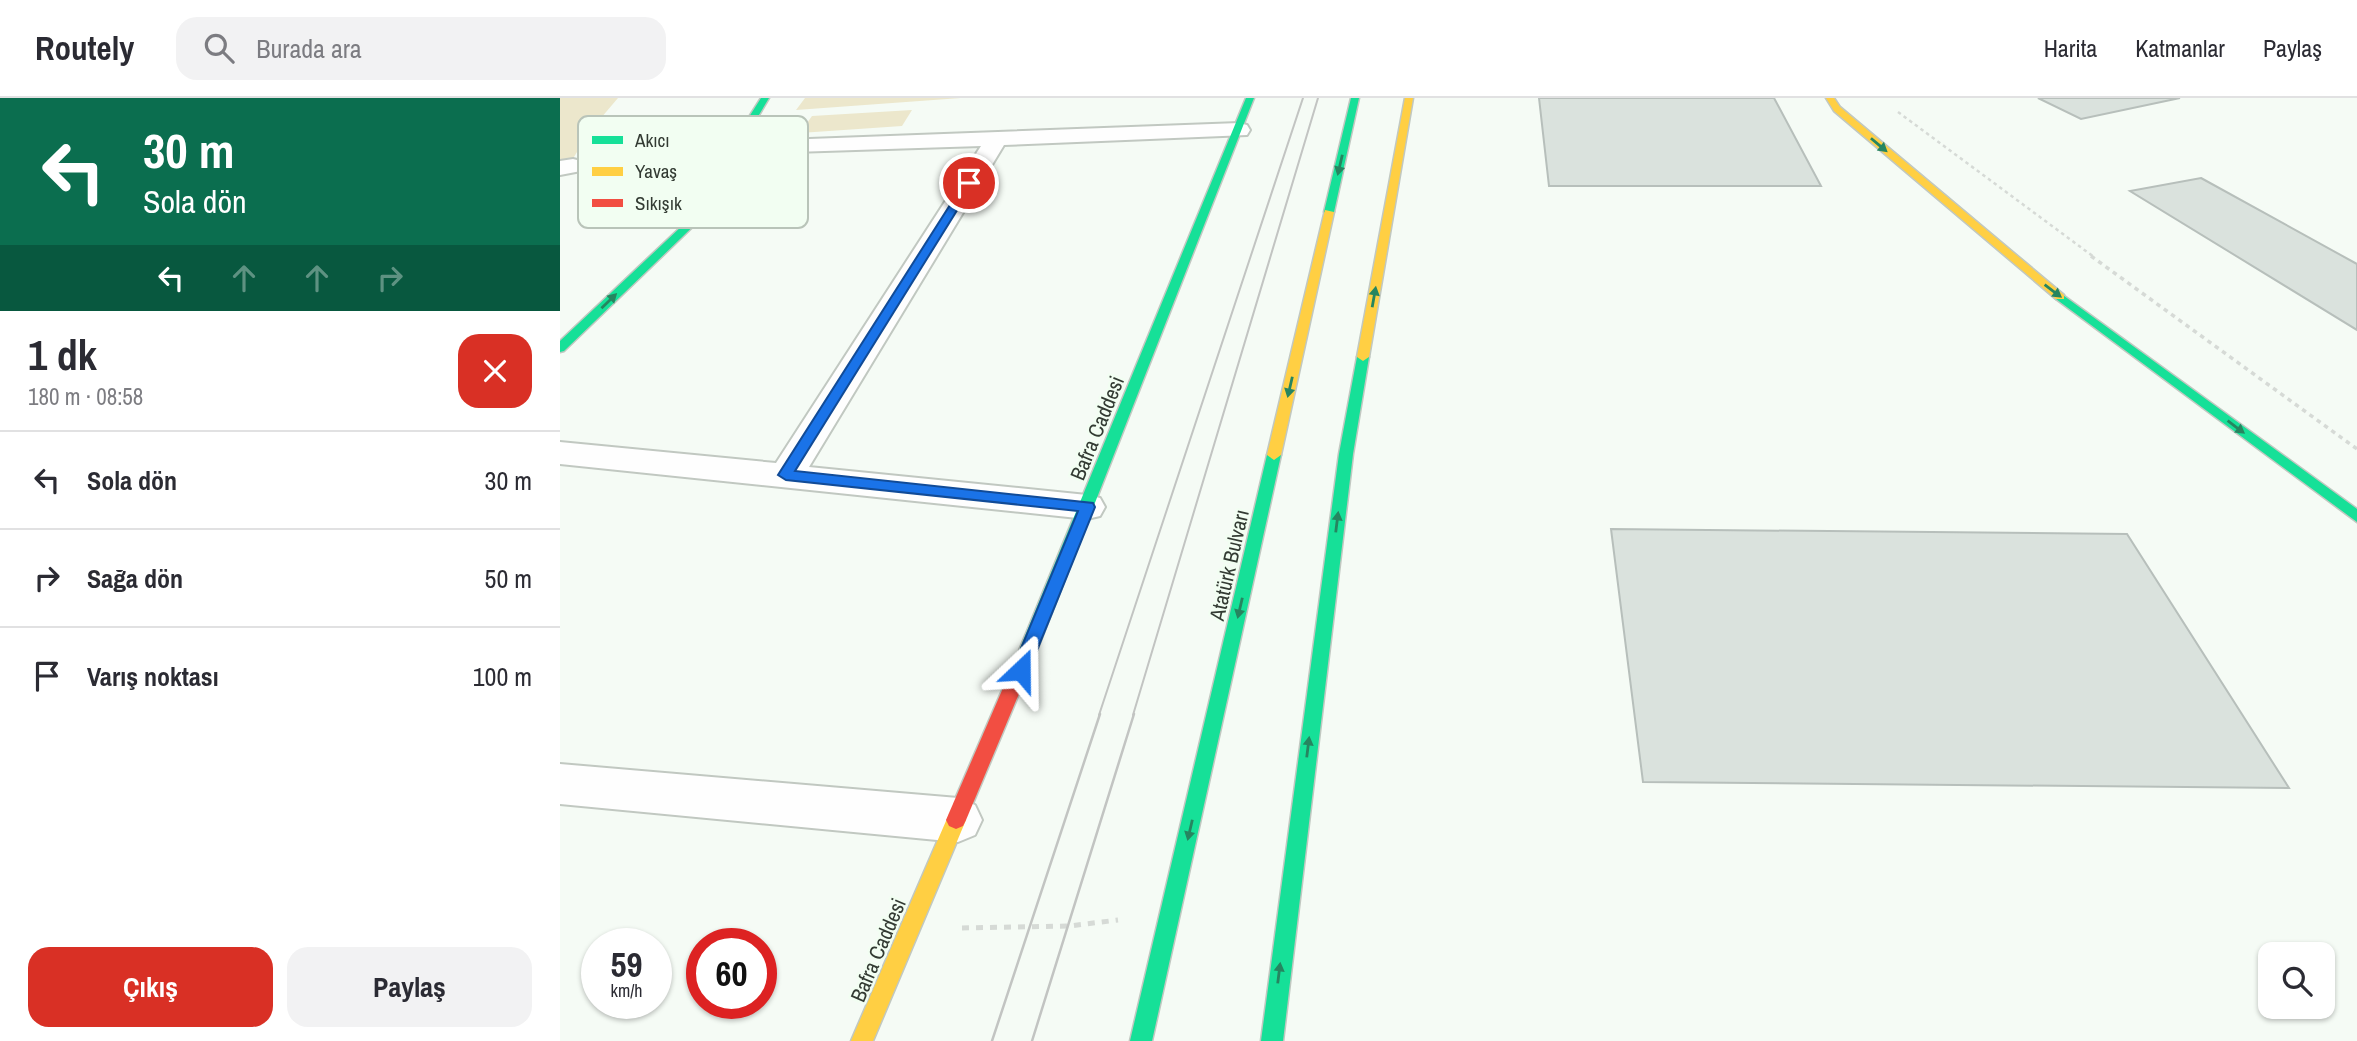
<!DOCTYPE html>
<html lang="tr">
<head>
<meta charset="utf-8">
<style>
	body { margin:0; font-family:"Archivo Narrow",sans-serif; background:#f2f2f3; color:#2b2b33; height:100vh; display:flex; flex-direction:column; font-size:26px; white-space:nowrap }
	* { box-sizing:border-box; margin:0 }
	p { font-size:23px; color:#7c7c81 }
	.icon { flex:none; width:38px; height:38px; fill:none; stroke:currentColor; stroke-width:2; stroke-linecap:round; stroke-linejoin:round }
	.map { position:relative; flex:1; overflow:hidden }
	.sheet { display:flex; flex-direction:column; background:#fff; width:560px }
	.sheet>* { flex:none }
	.hud { background:#0b6e4f; color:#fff; overflow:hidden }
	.fabs { position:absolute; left:1698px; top:844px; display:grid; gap:14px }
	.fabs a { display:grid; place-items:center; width:77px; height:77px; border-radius:14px; background:#fff; box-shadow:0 2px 5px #0004; font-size:35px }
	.speed { position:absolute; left:21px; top:830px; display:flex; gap:14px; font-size:35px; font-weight:700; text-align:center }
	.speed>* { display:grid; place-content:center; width:91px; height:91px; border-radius:50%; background:#fff; box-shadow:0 2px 5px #0004; line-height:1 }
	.speed small { font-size:18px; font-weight:400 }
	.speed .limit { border:10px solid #d22; background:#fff; color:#111 }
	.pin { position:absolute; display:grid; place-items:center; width:60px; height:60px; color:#fff; margin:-30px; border:4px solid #fff; border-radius:50%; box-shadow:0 2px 7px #0007 }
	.me { position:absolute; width:77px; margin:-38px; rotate:23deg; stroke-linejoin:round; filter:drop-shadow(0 0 5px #0008) }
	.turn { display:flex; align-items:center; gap:24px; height:147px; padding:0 28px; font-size:32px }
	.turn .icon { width:91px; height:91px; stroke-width:2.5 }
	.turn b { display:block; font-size:49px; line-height:60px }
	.lanes { display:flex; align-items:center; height:66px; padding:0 28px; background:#0003; justify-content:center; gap:35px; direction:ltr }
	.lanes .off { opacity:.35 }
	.round { display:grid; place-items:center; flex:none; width:74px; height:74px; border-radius:21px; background:#f2f2f3 }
	.summary { display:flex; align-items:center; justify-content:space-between; height:119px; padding:0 28px }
	h1 { font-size:42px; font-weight:800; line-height:52px }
	.cta { display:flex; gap:14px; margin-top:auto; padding:14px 28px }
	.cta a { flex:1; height:80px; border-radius:21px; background:#d93025; color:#fff; font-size:28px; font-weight:800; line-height:80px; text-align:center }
	.cta a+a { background:#f2f2f3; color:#2b2b33 }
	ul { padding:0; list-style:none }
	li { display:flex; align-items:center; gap:21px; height:98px; padding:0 28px; border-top:2px solid #e1e1e2 }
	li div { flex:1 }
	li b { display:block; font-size:26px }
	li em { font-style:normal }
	header { display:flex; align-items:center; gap:42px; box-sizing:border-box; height:98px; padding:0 35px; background:#fff; border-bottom:2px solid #e1e1e2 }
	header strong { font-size:33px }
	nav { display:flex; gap:38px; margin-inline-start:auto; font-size:24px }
	.search { width:490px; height:63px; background:#f2f2f3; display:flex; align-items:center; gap:18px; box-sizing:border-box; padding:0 24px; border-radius:21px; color:#7c7c81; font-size:26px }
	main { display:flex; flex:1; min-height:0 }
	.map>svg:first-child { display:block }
</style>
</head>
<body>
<header>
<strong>Routely</strong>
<div class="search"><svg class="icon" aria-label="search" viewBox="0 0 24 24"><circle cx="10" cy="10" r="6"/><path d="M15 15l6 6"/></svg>Burada ara</div>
<nav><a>Harita</a><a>Katmanlar</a><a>Paylaş</a></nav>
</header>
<main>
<section class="sheet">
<div class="hud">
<div class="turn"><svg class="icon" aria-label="left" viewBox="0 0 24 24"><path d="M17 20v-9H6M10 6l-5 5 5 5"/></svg><div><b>30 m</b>Sola dön</div></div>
<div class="lanes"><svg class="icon" aria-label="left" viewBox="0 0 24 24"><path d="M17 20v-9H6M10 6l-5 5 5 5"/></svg><svg class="icon off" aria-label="ahead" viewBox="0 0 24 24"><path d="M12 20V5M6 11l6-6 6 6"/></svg><svg class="icon off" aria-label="ahead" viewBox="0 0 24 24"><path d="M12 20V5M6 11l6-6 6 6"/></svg><svg class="icon off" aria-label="right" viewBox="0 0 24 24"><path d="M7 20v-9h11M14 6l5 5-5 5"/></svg></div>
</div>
<div class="summary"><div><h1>1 dk</h1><p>180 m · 08:58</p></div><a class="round" style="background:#d93025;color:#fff"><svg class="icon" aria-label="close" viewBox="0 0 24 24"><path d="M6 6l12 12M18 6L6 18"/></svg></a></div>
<ul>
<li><svg class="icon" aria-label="left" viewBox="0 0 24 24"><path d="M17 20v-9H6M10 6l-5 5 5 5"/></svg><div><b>Sola dön</b></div><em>30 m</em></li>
<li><svg class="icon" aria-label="right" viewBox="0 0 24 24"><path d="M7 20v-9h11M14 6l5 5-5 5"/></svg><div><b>Sağa dön</b></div><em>50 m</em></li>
<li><svg class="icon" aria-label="arrive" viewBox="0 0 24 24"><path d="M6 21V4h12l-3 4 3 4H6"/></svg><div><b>Varış noktası</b></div><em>100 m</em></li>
</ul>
<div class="cta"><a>Çıkış</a><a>Paylaş</a></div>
</section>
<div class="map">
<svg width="1797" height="943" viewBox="0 0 1797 943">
	<rect width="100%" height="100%" fill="#f5fbf5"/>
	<!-- green -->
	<path fill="#ece7cc" d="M0 0H58L29 34 11 64 0 66Z
		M245 0H401L236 12Z
		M352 12 342 28 240 35 252 18Z"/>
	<!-- building -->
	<path fill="#dae2dd" stroke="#b7bfbb" stroke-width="2" d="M979 0H1214L1261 88H989Z
		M1478 0H1620L1521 21Z
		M1641 80 1797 166V232L1570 93Z
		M1051 431 1567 436 1729 690 1083 684Z"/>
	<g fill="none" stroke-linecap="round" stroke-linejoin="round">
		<defs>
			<path id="street" d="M679 25 687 27 690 32 687 37 444 47 249 369 527 397 540 400 545 409 540 418 527 421 0 366V344L216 365 421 48 175 56 167 54 163 49 167 44Z
				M13 61 21 63 25 68 21 73 0 77V63Z
				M0 666 398 700 415 707 422 722 415 737 398 744 0 706Z"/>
			<path id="fast" d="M201 0H209L180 49 149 113 4 253 0 254V243L141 110 170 49Z
				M686 0H694L474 560 471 565 465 567 459 565 456 560Z
				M791 0H799L774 114 769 117 764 114Z
				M1500 195 1797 411V424L1496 201V197Z
				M803 255 809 259 793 356 723 943H701L779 356 797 259Z
				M714 352 721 357 592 943H570L707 357Z"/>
			<path id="slow" d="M845 0H853L809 259 803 263 797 259Z
				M1266 0H1274L1280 9 1504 197V201H1496L1274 13Z
				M765 112 774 114 721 357 714 362 707 357Z
				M396 713 403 716 406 722 313 943H291L389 716Z"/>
			<path id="jam" d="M465 553 471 555 474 560 406 722 403 728 396 731 389 728 386 722 456 560 459 555Z"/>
		</defs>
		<!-- street casing -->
		<use href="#street" stroke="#c1c8c1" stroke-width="4"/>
		<!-- fast casing -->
		<use href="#fast" stroke="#c1c8c1" stroke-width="3"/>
		<!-- slow casing -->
		<use href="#slow" stroke="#c1c8c1" stroke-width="3"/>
		<!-- jam casing -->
		<use href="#jam" stroke="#c1c8c1" stroke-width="3"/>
		<!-- path-far2 -->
		<path stroke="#d6dad6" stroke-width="2.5" stroke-dasharray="3.5 3.5" stroke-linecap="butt" d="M1338 14 1534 159
			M49 70 121 76"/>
		<!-- path-far1 -->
		<path stroke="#d6dad6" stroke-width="3.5" stroke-dasharray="4.5 4.5" stroke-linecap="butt" d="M1531 158 1797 351"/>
		<!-- path -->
		<path stroke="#d6dad6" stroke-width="5" stroke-dasharray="7 7" stroke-linecap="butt" d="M402 830 509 828 558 822"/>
		<!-- street -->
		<use href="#street" fill="#fefefe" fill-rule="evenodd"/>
		<!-- fast -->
		<use href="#fast" fill="#16e098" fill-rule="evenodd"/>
		<!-- slow -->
		<use href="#slow" fill="#ffcf43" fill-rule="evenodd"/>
		<!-- jam -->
		<use href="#jam" fill="#f24e42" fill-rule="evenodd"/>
		<!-- tram-far1 -->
		<path stroke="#c2c4c2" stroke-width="2" d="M539 617 743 0
			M573 617 758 0"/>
		<!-- tram -->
		<path stroke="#c2c4c2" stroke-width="2.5" d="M432 943 540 616
			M472 943 574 616"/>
	</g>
	<!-- one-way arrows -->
	<defs><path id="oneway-solid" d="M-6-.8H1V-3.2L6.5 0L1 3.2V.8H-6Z" transform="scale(1.75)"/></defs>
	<g fill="#268560">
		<use href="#oneway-solid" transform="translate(1319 47) rotate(40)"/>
		<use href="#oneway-solid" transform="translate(780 67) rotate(103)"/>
		<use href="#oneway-solid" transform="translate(1493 193) rotate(37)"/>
		<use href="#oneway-solid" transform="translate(814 199) rotate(-80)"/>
		<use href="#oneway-solid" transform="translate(49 203) rotate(-44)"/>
		<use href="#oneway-solid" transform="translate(730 289) rotate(103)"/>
		<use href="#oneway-solid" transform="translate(1676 329) rotate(37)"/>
		<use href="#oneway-solid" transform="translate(777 424) rotate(-83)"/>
		<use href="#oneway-solid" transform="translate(680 510) rotate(103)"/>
		<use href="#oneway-solid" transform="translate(748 649) rotate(-83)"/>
		<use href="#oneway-solid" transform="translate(630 732) rotate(103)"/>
		<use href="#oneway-solid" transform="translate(719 875) rotate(-83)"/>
	</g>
	<!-- route -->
	<path fill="#1a73e8" stroke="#114b97" stroke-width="2" d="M409 82 414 85 235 373 533 405 535 409 469 572 467 577H455L452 572 518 413 226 382 218 377 404 85Z"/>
	<g text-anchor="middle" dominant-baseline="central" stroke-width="5" stroke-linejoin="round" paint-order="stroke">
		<!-- street labels -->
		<g font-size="21" fill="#333b33" stroke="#f2fef2">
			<text transform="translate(537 330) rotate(-68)">Bafra Caddesi</text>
			<text transform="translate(669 467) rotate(-77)">Atatürk Bulvarı</text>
			<text transform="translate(318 852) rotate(-67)">Bafra Caddesi</text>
		</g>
	</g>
	<!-- legend -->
	<rect x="18" y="18" width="230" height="112" rx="10" fill="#f2fef2" stroke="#b9c4b9" stroke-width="2"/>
	<rect x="32" y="38" width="31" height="8" fill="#16e098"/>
	<rect x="32" y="69" width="31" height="9" fill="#ffcf43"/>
	<rect x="32" y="101" width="31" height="8" fill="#f24e42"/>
	<g font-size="19" fill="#333b33">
		<text x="75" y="49">Akıcı</text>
		<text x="75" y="80">Yavaş</text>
		<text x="75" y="112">Sıkışık</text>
	</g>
</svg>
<div class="fabs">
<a><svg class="icon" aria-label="search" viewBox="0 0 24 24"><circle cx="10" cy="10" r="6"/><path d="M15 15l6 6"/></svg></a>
</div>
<div class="speed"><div>59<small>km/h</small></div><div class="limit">60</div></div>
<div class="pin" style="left:409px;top:85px;background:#d93025"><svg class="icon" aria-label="arrive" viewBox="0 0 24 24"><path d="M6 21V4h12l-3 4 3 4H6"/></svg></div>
<svg class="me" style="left:461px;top:572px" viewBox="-20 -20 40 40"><path d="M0-17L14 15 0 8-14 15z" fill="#1a73e8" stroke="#fff" stroke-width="4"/></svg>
</div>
</main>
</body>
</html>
